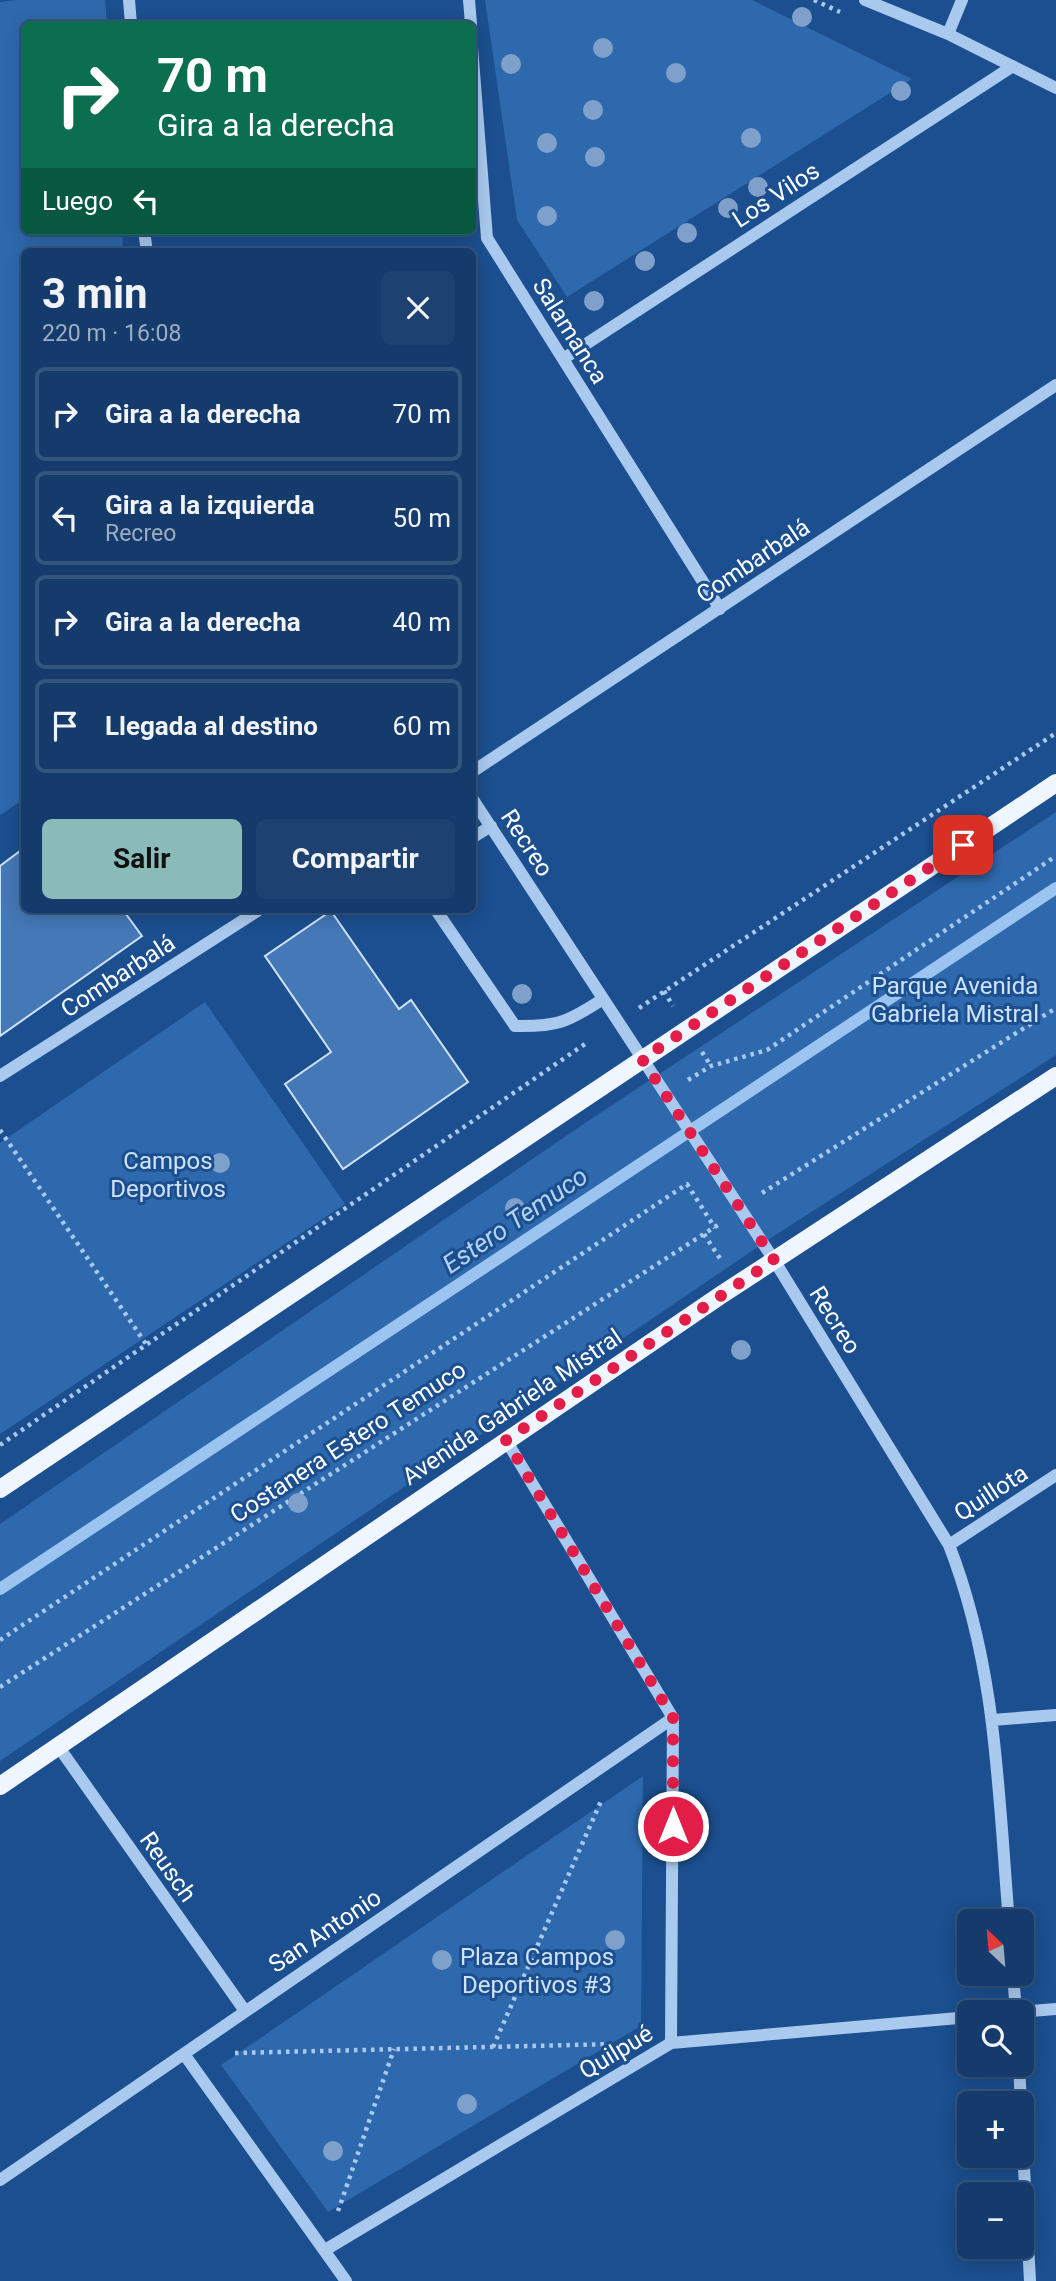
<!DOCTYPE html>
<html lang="es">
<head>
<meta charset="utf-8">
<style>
	body { margin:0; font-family:Roboto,sans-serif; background:#1d4271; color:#f1f3f6; height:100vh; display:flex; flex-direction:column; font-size:26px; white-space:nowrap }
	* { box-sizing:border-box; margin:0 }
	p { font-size:23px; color:#9dadc1 }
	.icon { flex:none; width:38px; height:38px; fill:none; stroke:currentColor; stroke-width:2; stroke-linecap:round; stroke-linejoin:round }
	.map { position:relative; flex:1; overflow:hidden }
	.drawer { position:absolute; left:21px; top:248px; width:455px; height:665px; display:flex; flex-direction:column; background:#143b6b; border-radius:10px; box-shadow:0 4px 18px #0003,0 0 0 2px #33557e }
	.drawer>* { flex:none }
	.guide { position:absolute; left:21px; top:21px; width:455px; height:214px; border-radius:10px; box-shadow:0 4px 18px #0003,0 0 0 2px #33557e; background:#0b6e4f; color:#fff; overflow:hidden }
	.needle { width:46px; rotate:334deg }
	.fabs { position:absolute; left:957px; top:1909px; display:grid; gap:14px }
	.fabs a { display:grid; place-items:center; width:77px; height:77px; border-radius:10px; background:#143b6b; box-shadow:0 4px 18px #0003,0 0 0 2px #33557e; font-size:35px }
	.pin { position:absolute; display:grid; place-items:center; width:60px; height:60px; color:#fff; margin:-30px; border-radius:14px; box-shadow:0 4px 10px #0006 }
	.me { position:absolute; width:77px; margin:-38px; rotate:0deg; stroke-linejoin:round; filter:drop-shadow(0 0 5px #0008) }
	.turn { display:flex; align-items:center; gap:24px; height:147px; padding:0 21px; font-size:32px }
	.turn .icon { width:91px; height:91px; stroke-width:2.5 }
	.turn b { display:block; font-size:49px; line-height:60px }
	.then { display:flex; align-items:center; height:66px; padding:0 21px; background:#0003; gap:14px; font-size:26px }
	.round { display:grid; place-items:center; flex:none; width:74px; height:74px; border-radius:10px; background:#1d4271 }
	.headline { display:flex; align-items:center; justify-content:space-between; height:119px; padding:0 21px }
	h1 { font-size:42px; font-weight:700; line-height:52px }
	.button { display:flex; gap:14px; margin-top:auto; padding:14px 21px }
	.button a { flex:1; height:80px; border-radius:10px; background:#8bbbb9; color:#111; font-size:28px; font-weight:700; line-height:80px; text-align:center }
	.button a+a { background:#1d4271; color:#f1f3f6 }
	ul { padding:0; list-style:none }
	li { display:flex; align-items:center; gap:21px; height:94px; margin:0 14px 10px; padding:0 7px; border:4px solid #33557e; border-radius:10px }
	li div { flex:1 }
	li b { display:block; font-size:26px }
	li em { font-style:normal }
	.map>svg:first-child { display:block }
</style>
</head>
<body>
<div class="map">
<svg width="1056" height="2281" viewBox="0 0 1056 2281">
	<rect width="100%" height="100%" fill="#1b4f8f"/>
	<!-- green -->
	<path fill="#2e69ad" d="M18 0H105L107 24H24V231H122L123 252H24V799L0 815V2Z
		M485 0H752L912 79 567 297 517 220Z
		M1056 812V1055L777 1234 0 1761V1524L585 1123Z
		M205 1002 345 1204 0 1434V1143Z
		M643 1776 641 2026 328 2212 221 2065Z"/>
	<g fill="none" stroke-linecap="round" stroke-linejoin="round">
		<!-- stream -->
		<path stroke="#9cc4f0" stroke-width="12" d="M0 1589 1056 888"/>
	</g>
	<!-- building -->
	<path fill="#4478b7" stroke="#cfe3fa" stroke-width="2" d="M24 848V910H123L142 936 0 1036V866Z
		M331 911 399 1009 411 1000 468 1082 343 1169 285 1084 331 1052 265 956Z"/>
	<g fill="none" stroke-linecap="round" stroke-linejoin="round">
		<!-- path -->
		<path stroke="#a9c9ee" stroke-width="4.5" stroke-dasharray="3.5 5" stroke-linecap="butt" d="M814 0 840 12
			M664 991 673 1006
			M639 1008 1056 733
			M702 1052 711 1066
			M688 1080 711 1066 767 1050 1056 856
			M0 1130 146 1344
			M762 1193 1056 1008
			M704 1234 721 1260
			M0 1445 585 1044
			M0 1640 687 1184 715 1228
			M0 1687 721 1223
			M493 2047 601 1801
			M235 2053 614 2044
			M338 2211 394 2049"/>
		<!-- minor -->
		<path stroke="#a9c9ee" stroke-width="12" d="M129 0 131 24
			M469 0 471 24
			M865 0 948 34 1056 88
			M948 34 962 0
			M472 47 487 238 720 609
			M144 231 147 252
			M563 359 1013 66
			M472 772 1056 385
			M472 798 774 1260 949 1545C997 1668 998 1792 1009 1922
			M472 838 491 826
			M436 910 515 1026C557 1027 568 1022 603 999
			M0 1076 259 910
			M506 1440 673 1718 671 2043
			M949 1545 1056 1475
			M992 1720 1056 1715
			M58 1746 245 2011
			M1013 1974 1016 2012
			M1019 2012 1056 2009
			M184 2054 346 2281
			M1019 2065 1021 2104
			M1022 2130 1030 2281
			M0 2180 673 1718
			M325 2250 671 2043 970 2017"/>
		<!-- major -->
		<path stroke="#f0f6ff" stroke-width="18" d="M0 1489 1056 783
			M0 1786 721 1295 1056 1076"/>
	</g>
	<!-- trees -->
	<g fill="#7ea0ca">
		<circle cx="802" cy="17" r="10"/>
		<circle cx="603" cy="48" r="10"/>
		<circle cx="511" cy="64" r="10"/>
		<circle cx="676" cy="73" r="10"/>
		<circle cx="901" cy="91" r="10"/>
		<circle cx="593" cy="110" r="10"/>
		<circle cx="751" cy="138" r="10"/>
		<circle cx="547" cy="143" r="10"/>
		<circle cx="595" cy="157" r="10"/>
		<circle cx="758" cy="187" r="10"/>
		<circle cx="728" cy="208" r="10"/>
		<circle cx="547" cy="216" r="10"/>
		<circle cx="687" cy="233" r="10"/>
		<circle cx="645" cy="261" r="10"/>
		<circle cx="594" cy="301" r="10"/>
		<circle cx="522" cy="994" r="10"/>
		<circle cx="220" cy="1163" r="10"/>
		<circle cx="515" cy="1208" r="10"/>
		<circle cx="741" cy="1350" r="10"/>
		<circle cx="298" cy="1503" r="10"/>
		<circle cx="615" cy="1940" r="10"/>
		<circle cx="442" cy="1960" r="10"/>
		<circle cx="467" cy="2104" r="10"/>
		<circle cx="333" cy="2151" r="10"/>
	</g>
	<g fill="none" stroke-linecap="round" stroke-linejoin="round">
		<!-- route -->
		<path stroke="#e11d48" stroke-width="12" stroke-dasharray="0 21.6" d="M673 1826V1718L506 1440 774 1260 642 1059 963 845"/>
	</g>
	<g text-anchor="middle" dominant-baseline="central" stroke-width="6" stroke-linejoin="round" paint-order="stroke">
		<!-- street labels -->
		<g font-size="24" fill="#fff" stroke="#1b4f8f">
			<text transform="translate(776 195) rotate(-33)">Los Vilos</text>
			<text transform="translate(570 331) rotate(58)">Salamanca</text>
			<text transform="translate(753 561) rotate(-34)">Combarbalá</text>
			<text transform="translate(527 843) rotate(57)">Recreo</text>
			<text transform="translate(118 976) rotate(-33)">Combarbalá</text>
			<text transform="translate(835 1320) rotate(58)">Recreo</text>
			<text transform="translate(512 1407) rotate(-34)">Avenida Gabriela Mistral</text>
			<text transform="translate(348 1442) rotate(-33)">Costanera Estero Temuco</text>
			<text transform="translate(991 1493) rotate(-33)">Quillota</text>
			<text transform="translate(168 1867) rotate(55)">Reusch</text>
			<text transform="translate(325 1931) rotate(-34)">San Antonio</text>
			<text transform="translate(616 2052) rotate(-31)">Quilpué</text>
		</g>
		<!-- park labels -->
		<g font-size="24" fill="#cfe3fa" stroke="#1b4f8f">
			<text x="955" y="986">Parque Avenida<tspan x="955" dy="28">Gabriela Mistral</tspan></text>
			<text x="168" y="1161">Campos<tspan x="168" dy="28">Deportivos</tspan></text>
			<text x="537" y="1957">Plaza Campos<tspan x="537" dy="28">Deportivos #3</tspan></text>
		</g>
		<!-- water labels -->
		<g font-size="26" font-style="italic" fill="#b5d3f5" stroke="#1b4f8f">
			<text transform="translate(515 1220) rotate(-34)">Estero Temuco</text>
		</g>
	</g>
</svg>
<div class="fabs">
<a><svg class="needle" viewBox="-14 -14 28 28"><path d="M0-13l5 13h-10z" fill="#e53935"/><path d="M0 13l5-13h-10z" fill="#9dadc1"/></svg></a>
<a><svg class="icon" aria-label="search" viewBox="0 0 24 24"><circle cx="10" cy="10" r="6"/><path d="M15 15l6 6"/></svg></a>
<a>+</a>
<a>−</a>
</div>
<div class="pin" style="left:963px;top:845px;background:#d93025"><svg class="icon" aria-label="arrive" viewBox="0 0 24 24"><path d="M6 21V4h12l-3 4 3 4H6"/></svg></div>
<svg class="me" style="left:673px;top:1826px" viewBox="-20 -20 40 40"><circle r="17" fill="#e11d48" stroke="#fff" stroke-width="3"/><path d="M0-11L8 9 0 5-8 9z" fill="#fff"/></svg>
<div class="guide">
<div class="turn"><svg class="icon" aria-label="right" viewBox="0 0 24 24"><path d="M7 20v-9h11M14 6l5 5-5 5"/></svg><div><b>70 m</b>Gira a la derecha</div></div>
<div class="then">Luego<svg class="icon" aria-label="left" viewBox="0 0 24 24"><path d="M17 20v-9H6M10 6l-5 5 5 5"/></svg></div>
</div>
<section class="drawer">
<div class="headline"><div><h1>3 min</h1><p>220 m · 16:08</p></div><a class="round"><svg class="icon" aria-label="close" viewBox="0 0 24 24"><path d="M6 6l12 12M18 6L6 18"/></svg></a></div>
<ul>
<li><svg class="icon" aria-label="right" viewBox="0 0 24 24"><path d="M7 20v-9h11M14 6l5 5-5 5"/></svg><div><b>Gira a la derecha</b></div><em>70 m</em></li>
<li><svg class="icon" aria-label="left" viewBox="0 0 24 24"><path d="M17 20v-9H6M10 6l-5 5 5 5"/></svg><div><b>Gira a la izquierda</b><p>Recreo</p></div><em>50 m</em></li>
<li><svg class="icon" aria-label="right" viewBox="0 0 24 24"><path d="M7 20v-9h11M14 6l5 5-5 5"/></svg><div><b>Gira a la derecha</b></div><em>40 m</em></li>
<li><svg class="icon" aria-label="arrive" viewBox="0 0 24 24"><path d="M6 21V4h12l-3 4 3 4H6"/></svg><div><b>Llegada al destino</b></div><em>60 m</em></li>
</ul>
<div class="button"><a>Salir</a><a>Compartir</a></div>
</section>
</div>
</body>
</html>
